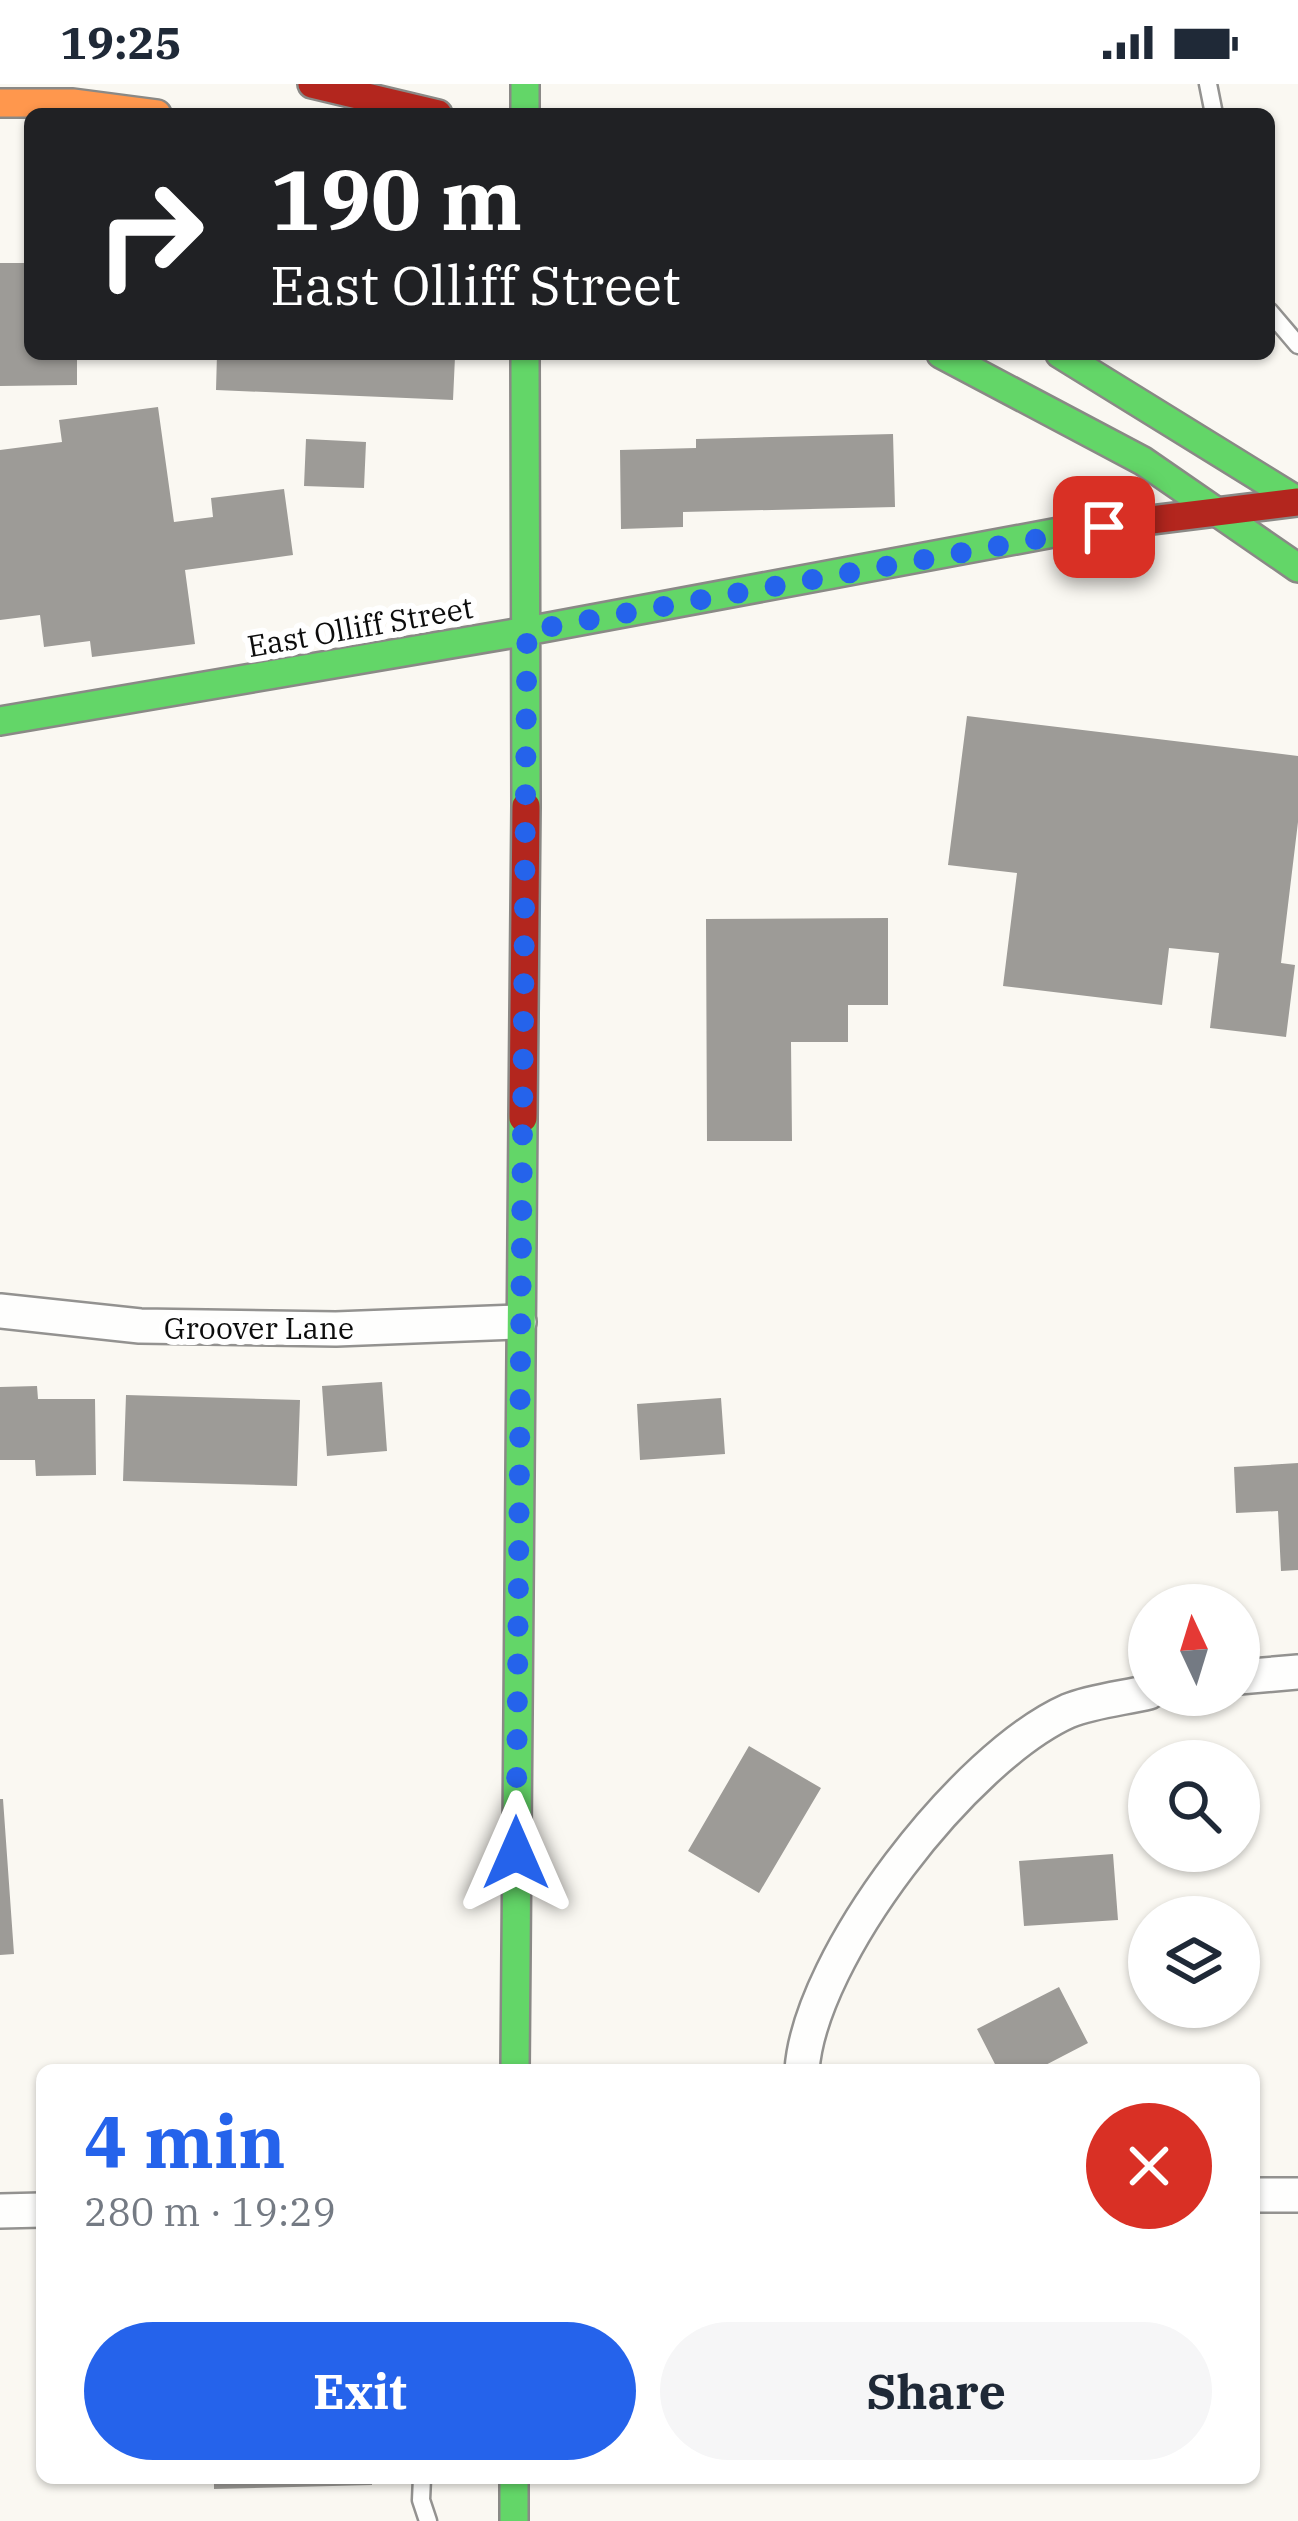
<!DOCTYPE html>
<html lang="en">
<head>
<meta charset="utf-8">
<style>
	body { margin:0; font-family:"IBM Plex Serif",serif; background:#f6f6f7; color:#1f2937; height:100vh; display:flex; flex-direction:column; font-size:45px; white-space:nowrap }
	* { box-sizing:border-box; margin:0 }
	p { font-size:39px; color:#747a83 }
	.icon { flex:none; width:66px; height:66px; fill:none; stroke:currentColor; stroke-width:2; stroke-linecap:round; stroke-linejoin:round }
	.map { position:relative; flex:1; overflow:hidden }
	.details { position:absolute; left:36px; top:1980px; width:1224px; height:420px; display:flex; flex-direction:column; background:#fff; border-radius:18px; box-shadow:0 3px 9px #0004 }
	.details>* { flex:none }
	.hud { position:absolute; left:24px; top:24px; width:1251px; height:252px; border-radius:18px; box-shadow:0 3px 9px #0004; background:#202124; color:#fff; overflow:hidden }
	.needle { width:78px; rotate:356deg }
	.fabs { position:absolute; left:1128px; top:1500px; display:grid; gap:24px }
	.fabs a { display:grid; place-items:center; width:132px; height:132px; border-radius:50%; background:#fff; box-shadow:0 3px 9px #0004; font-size:60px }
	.pin { position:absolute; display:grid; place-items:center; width:102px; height:102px; color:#fff; margin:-51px; border-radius:24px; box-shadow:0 6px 18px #0006 }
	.me { position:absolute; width:132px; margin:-66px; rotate:0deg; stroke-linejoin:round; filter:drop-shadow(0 0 9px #0008) }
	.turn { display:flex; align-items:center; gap:42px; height:252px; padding:0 48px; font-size:54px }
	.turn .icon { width:156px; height:156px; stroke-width:2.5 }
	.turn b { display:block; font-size:84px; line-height:102px }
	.round { display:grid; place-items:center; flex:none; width:126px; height:126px; border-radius:63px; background:#f6f6f7 }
	.headline { display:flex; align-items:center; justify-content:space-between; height:204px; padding:0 48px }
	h1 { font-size:72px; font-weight:700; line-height:90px; color:#2563eb }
	.cta { display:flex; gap:24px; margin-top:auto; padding:24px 48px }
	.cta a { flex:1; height:138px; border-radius:72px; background:#2563eb; color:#fff; font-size:48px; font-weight:700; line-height:138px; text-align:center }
	.cta a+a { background:#f6f6f7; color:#1f2937 }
	.status { display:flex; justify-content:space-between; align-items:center; height:84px; padding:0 60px; background:#fff; direction:ltr }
	.status svg { height:33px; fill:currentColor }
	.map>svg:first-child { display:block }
</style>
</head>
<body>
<div class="status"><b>19:25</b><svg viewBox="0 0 49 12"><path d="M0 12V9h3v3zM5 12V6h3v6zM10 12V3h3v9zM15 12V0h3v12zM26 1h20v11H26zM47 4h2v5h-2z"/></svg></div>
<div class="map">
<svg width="1298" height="2437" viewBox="0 0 1298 2437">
	<rect width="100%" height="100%" fill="#faf8f2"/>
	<!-- building -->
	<path fill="#9d9b97" d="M0 179H30V270H77V301L0 302Z
		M217 270 455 273 453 316 216 306Z
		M158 323 174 438 213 433 211 414 284 405 293 471 185 486 195 560 92 573 90 557 44 563 40 531 0 536V366L62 358 59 336Z
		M893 350 895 423 683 428V443L621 445 620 366 696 364V355Z
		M306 355 366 358 364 404 304 402Z
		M967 632 1298 672V738L1281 879 1295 881 1286 953 1210 944 1219 869 1169 864 1162 921 1003 902 1017 789 948 781Z
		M888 834V921H848V958H791L792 1057H707L706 835Z
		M382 1298 387 1367 327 1372 322 1302Z
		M37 1302 38 1315H95L96 1391 36 1392 35 1376H0V1303Z
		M126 1311 300 1316 297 1402 123 1397Z
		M721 1314 725 1370 640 1376 637 1320Z
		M1298 1379V1486L1281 1487 1278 1427 1236 1429 1234 1383Z
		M749 1662 821 1704 759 1809 688 1767Z
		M0 1715H3L14 1870 0 1871Z
		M1113 1770 1118 1836 1024 1842 1019 1777Z
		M1059 1903 1088 1959 1036 1986H998L977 1945Z
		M214 2394H372V2401L214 2405Z"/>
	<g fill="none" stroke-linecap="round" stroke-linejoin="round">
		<defs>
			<path id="lane" d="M1208 0 1214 30
				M1269 227 1298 261
				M422 2394 421 2416 428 2437"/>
			<path id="street" d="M0 1227 140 1242 336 1245 519 1238
				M1239 1593 1298 1588
				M802 1986C810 1872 965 1673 1068 1627 1092 1617 1124 1614 1149 1608
				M1254 2111H1298
				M0 2127 42 2126"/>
			<path id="fast" d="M525 0V30
				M525 270 526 722
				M941 270 1143 377 1298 484
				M1060 270 1298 417
				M0 637 527 547 1064 447 1135 438
				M515 1986 523 1034
				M514 2394V2437"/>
			<path id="slow" d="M0 19H73L157 30"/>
			<path id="jam" d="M312 0 438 30
				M1135 438 1298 418
				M523 1034 526 722"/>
		</defs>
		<!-- lane casing -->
		<use href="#lane" stroke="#939290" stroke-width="21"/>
		<!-- street casing -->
		<use href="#street" stroke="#939290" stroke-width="38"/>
		<!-- fast casing -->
		<use href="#fast" stroke="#8a8986" stroke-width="32"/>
		<!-- slow casing -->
		<use href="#slow" stroke="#8a8986" stroke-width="32"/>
		<!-- jam casing -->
		<use href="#jam" stroke="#8a8986" stroke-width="32"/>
		<!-- lane -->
		<use href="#lane" stroke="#fefefd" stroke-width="16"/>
		<!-- street -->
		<use href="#street" stroke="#fefefd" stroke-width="33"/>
		<!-- fast -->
		<use href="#fast" stroke="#63d668" stroke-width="27"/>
		<!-- slow -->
		<use href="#slow" stroke="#ff974d" stroke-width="27"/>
		<!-- jam -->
		<use href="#jam" stroke="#b3261e" stroke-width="27"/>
	</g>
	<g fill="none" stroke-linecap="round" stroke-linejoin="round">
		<!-- route -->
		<path stroke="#2563eb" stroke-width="21" stroke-dasharray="0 37.8" d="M516 1769 527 547 1104 443"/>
	</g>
	<g text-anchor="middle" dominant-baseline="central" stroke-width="12" stroke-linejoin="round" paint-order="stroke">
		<!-- street labels -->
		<g font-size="30" fill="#0c0c0c" stroke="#fff">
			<text transform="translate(360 542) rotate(-10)">East Olliff Street</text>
			<text x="259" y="1243">Groover Lane</text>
		</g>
	</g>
</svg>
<div class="fabs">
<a><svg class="needle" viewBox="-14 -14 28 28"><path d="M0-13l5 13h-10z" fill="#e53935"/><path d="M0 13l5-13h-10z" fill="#747a83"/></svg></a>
<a><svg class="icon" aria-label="search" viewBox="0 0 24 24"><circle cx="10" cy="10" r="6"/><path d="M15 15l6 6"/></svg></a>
<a><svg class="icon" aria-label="layers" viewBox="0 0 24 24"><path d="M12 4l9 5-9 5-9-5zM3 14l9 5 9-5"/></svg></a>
</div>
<div class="pin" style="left:1104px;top:443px;background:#d93025"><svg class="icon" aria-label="arrive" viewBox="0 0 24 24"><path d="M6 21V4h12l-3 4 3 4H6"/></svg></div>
<svg class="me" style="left:516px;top:1769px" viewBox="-20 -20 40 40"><path d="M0-17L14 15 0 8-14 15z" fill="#2563eb" stroke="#fff" stroke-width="4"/></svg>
<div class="hud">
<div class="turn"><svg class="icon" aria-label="right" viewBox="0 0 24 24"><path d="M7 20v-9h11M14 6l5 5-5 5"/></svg><div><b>190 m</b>East Olliff Street</div></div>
</div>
<section class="details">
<div class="headline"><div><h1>4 min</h1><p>280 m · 19:29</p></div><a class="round" style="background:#d93025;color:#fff"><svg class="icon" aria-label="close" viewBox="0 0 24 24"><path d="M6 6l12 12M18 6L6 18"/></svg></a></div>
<div class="cta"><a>Exit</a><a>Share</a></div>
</section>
</div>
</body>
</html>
